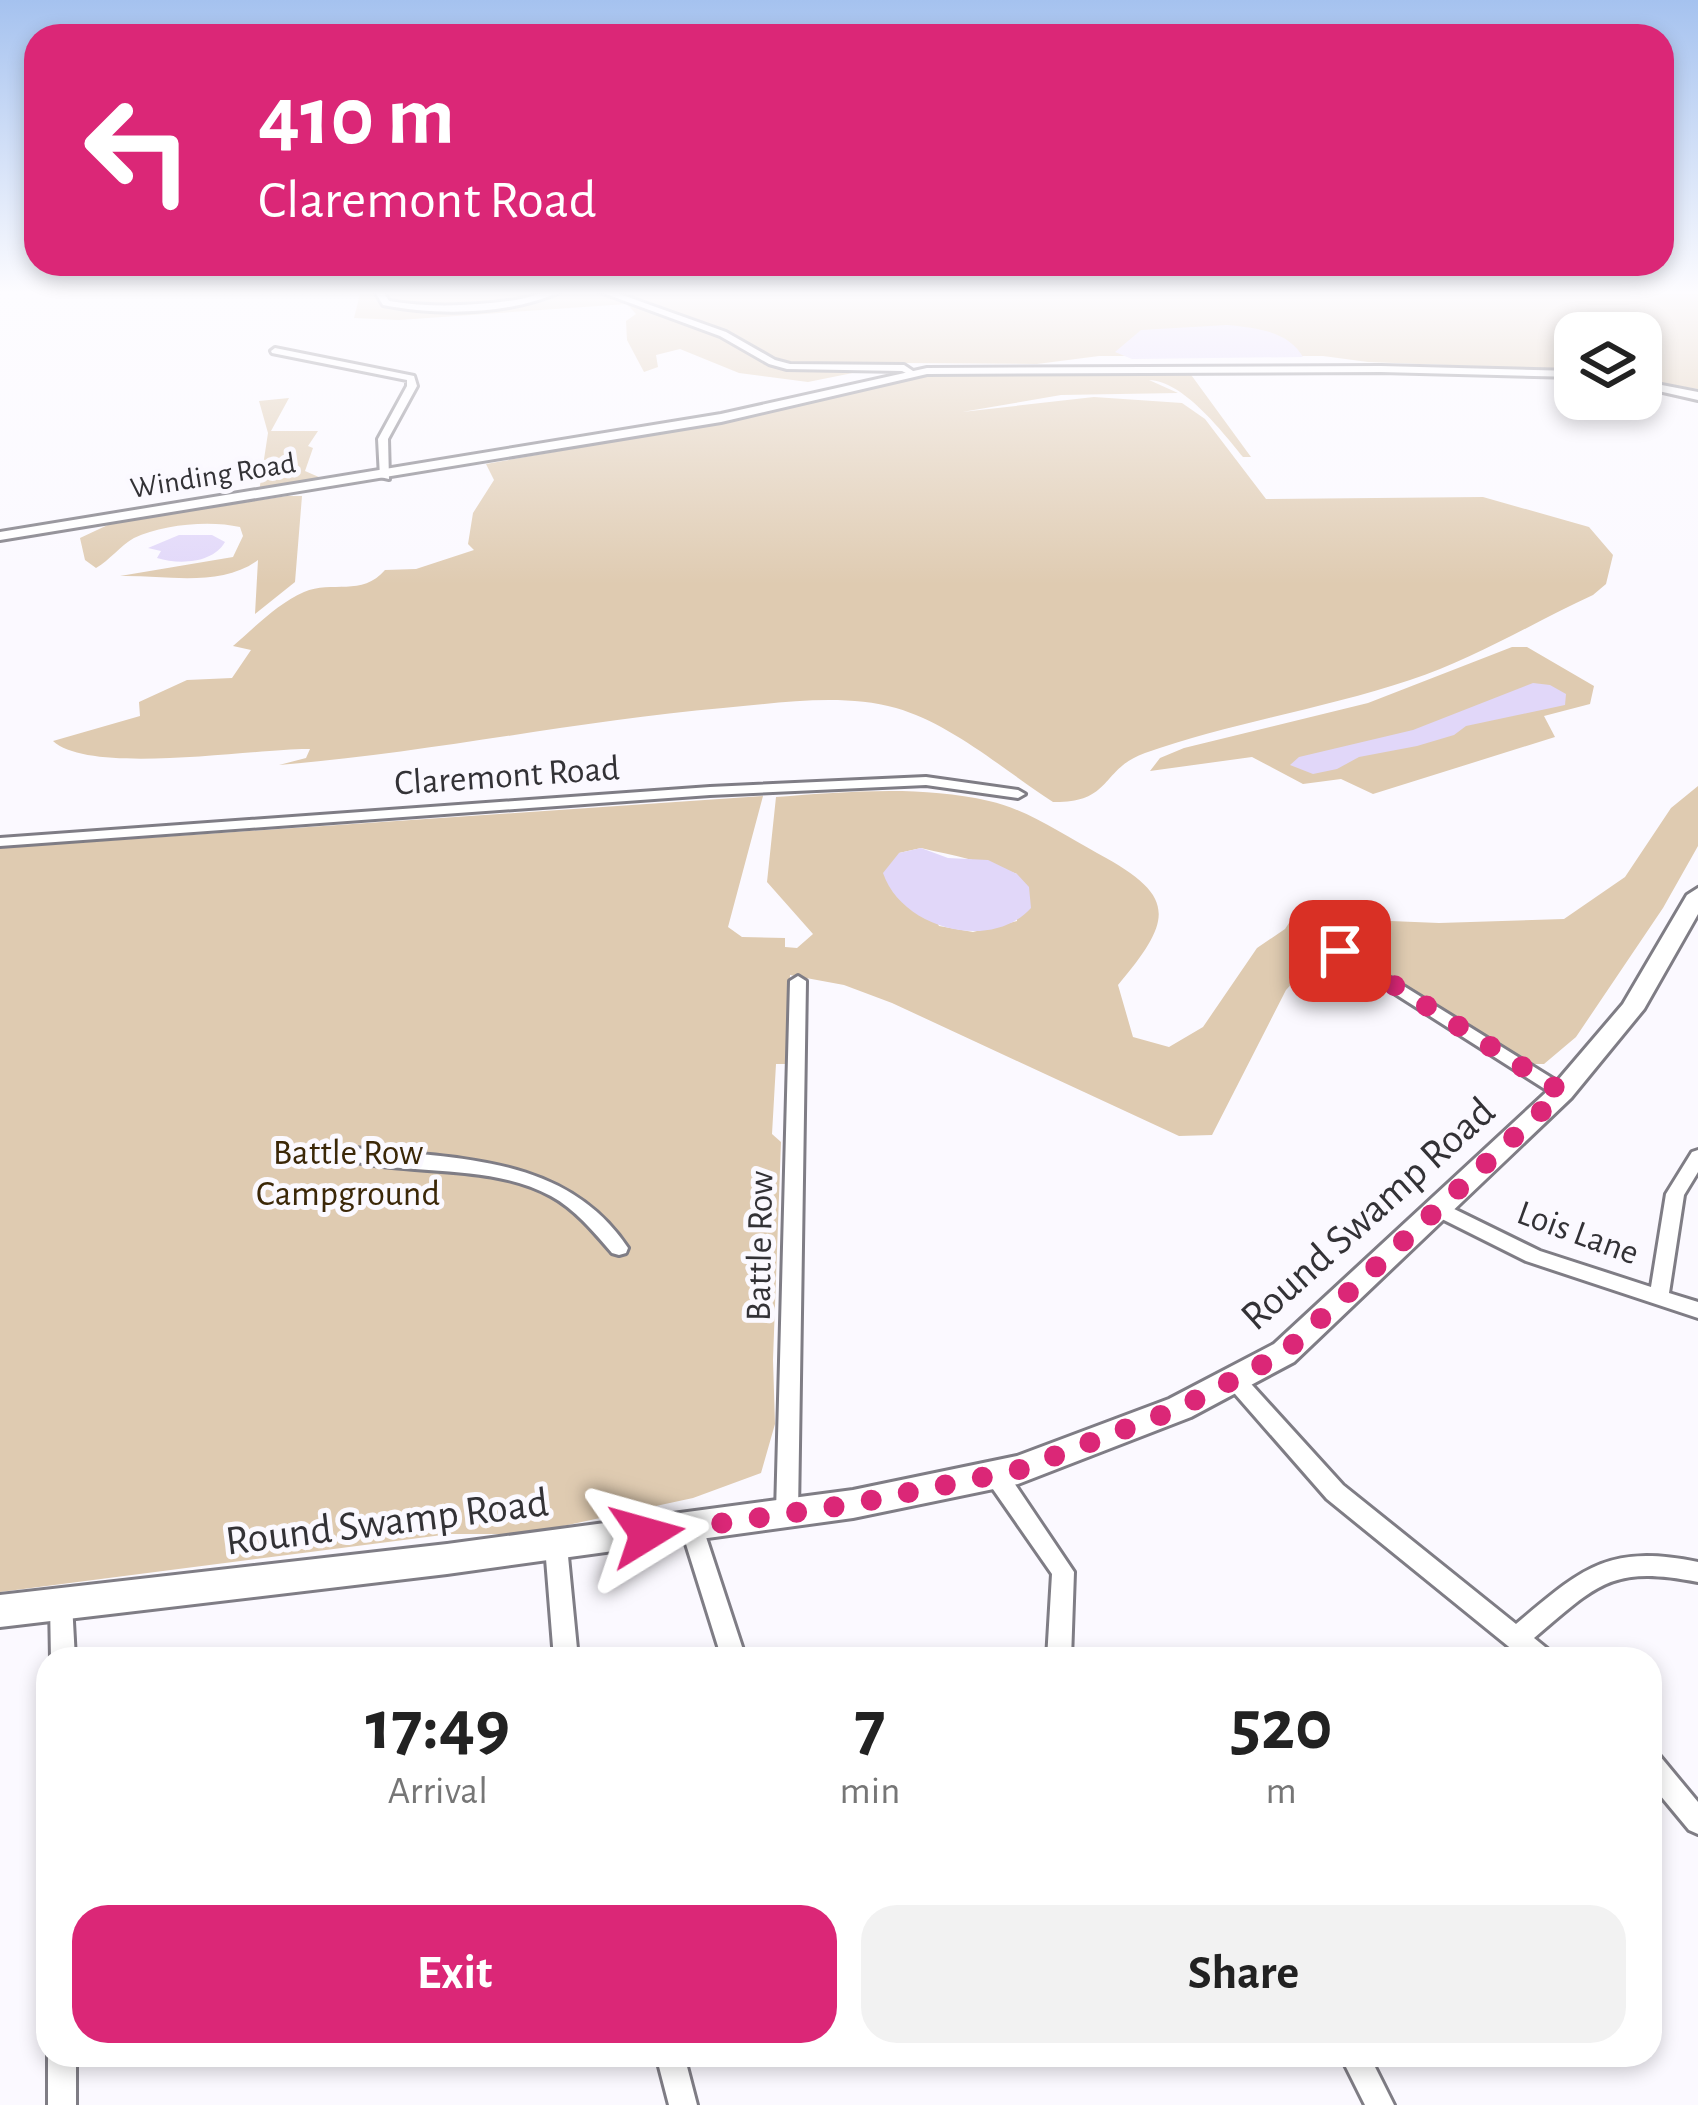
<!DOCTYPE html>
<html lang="en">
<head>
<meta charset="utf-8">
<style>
	body { margin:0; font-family:"Alegreya Sans",sans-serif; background:#f2f2f2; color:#222; height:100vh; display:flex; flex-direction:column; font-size:45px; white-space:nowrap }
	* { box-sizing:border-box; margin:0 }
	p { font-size:39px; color:#767676 }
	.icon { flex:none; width:66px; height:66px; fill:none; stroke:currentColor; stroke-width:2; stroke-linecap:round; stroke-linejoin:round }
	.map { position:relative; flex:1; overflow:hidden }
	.sheet { position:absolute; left:36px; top:1647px; width:1626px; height:420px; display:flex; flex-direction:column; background:#fff; border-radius:36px; box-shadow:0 6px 18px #0003 }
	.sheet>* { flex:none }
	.guide { position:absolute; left:24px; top:24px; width:1650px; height:252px; border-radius:36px; box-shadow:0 6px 18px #0003; background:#db2777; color:#fff; overflow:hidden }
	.fabs { position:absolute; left:1554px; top:312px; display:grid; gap:24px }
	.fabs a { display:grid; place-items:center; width:108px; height:108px; border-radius:24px; background:#fff; box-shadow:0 6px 18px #0003; font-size:60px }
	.pin { position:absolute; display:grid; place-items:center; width:102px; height:102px; color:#fff; margin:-51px; border-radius:24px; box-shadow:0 6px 18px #0006 }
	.me { position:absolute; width:132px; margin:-66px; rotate:82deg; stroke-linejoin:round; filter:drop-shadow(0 0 9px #0008) }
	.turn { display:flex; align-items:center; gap:42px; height:252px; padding:0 36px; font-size:54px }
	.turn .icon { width:156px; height:156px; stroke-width:2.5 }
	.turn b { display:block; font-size:84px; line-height:102px }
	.eta { display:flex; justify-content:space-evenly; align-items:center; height:204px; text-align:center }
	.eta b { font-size:72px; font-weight:600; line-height:84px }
	.cta { display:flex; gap:24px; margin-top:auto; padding:24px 36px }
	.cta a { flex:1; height:138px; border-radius:36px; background:#db2777; color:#fff; font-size:48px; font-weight:600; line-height:138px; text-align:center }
	.cta a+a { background:#f2f2f2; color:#222 }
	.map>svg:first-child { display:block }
</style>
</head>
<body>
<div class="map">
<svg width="1698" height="2105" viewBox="0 0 1698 2105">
	<rect width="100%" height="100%" fill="#fbf9ff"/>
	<!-- green -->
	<path fill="#dfcbb1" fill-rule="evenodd" d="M361 290H1698V389L1641 380V333H1575V370L1368 362 1323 356H1099L1037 364 902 363 808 382 739 373 680 349 656 355 658 367 644 372 627 340 626 321 636 314 627 304 399 320 354 318Z
		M1189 372 1251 457H1243C1222 431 1183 381 1149 380L1178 393 1061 395 962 412 1094 397 1182 403 1205 419 1266 499 1483 497 1589 527 1613 555 1606 584 1593 595C1532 623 1475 659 1410 680 1323 709 1231 723 1145 753 1100 769 1113 803 1053 802 1005 771 952 724 896 708 842 693 779 703 723 708 575 721 428 753 279 765L306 758 310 749C257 748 91 776 53 741L140 716 139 702 187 680 232 678 251 650 233 646C255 627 277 604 304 592 332 580 362 597 385 570L416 569 474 550 468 544 473 513 494 480 486 464 741 419 915 377Z
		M289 398 271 431H318L308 446 313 448 305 471 328 481 259 492 268 433 259 401Z
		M287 496H302L295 582 255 614 258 560C220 588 165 575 120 576L233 557 243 536 240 527C211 520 162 524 134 538 121 545 110 560 96 568L85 560 80 538 112 523Z
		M1512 647H1527L1594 686 1590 704 1544 716 1555 737 1373 794 1341 779 1303 784 1252 757 1150 771 1160 758 1184 748 1368 703Z
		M1698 786V846L1663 908 1576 1037 1544 1064H1530L1333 943 1319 940 1322 951 1286 990 1212 1135 1179 1136 892 1003 844 985 790 975 786 1064H776L772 1134 781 1142 773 1360 775 1424 761 1473 693 1498 526 1534H450L0 1592V848L763 796 728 927 742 937 785 938V947L797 948 813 934 767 882 776 797C847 792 918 785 989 801 1026 809 1064 835 1097 853 1177 896 1174 918 1118 985L1133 1037 1169 1047 1203 1027 1257 948 1285 929 1293 917 1439 923 1564 919 1625 877 1671 808ZM921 848C955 856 984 861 1017 874V921L973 932 939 926 899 853Z"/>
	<!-- water -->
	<path fill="#e1d7f9" d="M1227 325C1259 328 1289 332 1303 357L1132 359 1115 352 1141 330Z
		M179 535H212L225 542C213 563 180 565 157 558L161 551 148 548Z
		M1533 683 1550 685 1566 694 1565 705 1466 726 1454 735 1417 746 1359 757 1337 769 1313 774 1290 765 1299 757 1413 730Z
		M921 848 948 858 988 860 1017 874 1029 887 1031 908C991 952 902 929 883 873L899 853Z"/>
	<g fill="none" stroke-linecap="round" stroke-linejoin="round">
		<defs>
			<path id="minor" d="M374 290H382L389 301C431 308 474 306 516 300 532 297 547 290 564 290 512 315 439 316 383 305Z
				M595 290H608L726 332 775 360 790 364 904 365 916 373 912 376 902 371 787 369 769 364 720 336Z
				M275 348 414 376 417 386 388 439 389 479 380 477 378 439 407 386V380L272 353 271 351Z
				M926 777 1018 790 1025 794 1018 798 926 785 710 795 0 846V838L710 787Z
				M1339 946 1568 1088 1570 1092 1568 1096H1556L1334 955 1331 951 1334 947Z
				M798 976 806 981 798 1513 795 1520 787 1523 779 1520 776 1513 790 981Z
				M354 1148C454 1159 566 1154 628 1248L626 1253 619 1255 612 1253C594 1232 575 1209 551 1196 489 1163 414 1176 348 1160L345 1155 348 1150Z
				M1698 1150V1172L1684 1195 1669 1293 1698 1302V1318L1526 1261 1434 1215 1431 1210 1434 1205H1446L1540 1251 1651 1287 1666 1194 1692 1152Z
				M1236 1372 1243 1375 1343 1485 1516 1624C1583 1568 1607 1544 1698 1562V1582C1611 1565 1598 1584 1534 1638L1550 1651 1554 1659H1524L1327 1499 1229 1387 1226 1381 1229 1375Z
				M996 1466 1004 1468 1074 1572 1071 1659H1047L1052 1574 988 1482 985 1475 988 1468Z
				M692 1518 700 1521 703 1528 746 1659H722L681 1528 684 1521Z
				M556 1536 564 1539 567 1546 578 1659H554L545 1546 548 1539Z
				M61 1592 69 1595 72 1603 75 1659H51L50 1603 53 1595Z
				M1650 1752 1659 1755 1698 1802V1834L1689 1830 1650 1783Z
				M48 2055H76V2105H48Z
				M656 2055H684L697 2105H669Z
				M1340 2055H1369L1394 2105H1365Z"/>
			<path id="tertiary" d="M1381 366 1575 371V377L1381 372 927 374 721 422 0 540V532L721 414 927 368Z
				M1641 381 1698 392V400L1641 387Z"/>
			<path id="secondary" d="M1698 888V914L1644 1009 1571 1098 1294 1362 1191 1417 1018 1484 853 1518 447 1574 0 1627V1595L447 1544 853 1490 1017 1456 1169 1399 1274 1344 1553 1086 1623 1004 1687 895Z"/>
		</defs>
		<!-- minor casing -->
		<use href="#minor" stroke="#7f7d85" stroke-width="6"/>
		<!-- tertiary casing -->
		<use href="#tertiary" stroke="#7f7d85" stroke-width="6"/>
		<!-- secondary casing -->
		<use href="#secondary" stroke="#7f7d85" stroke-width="6"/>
		<!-- minor -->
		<use href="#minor" fill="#fff" fill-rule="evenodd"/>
		<!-- tertiary -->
		<use href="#tertiary" fill="#fff" fill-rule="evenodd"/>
		<!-- secondary -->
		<use href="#secondary" fill="#fff" fill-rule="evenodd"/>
	</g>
	<!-- sky -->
	<linearGradient id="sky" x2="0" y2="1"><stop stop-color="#a5c2ef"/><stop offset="0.5" stop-color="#fdfcff"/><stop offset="1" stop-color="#fdfcff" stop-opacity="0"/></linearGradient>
	<rect width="1698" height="585" fill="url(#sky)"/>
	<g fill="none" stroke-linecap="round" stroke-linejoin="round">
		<!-- route -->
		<path stroke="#db2777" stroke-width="21" stroke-dasharray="0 37.8" d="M647 1534 853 1504 1018 1470 1180 1408 1284 1353 1562 1092 1340 951"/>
	</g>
	<g text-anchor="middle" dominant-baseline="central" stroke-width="10" stroke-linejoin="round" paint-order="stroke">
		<!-- far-street labels -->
		<g font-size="30" fill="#333236" stroke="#fbf9ff">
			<text transform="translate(213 476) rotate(-9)">Winding Road</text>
		</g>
		<!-- street labels -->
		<g font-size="36" fill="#333236" stroke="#fbf9ff">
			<text transform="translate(507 776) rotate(-4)">Claremont Road</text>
			<text transform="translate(1578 1233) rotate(20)">Lois Lane</text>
			<text transform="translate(760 1246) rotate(-89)">Battle Row</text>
		</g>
		<!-- park labels -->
		<g font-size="36" fill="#3b2707" stroke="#fbf9ff">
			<text x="348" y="1153">Battle Row<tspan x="348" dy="41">Campground</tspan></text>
		</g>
		<!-- near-street labels -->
		<g font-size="42" fill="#333236" stroke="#fbf9ff">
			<text transform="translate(1368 1214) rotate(-42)">Round Swamp Road</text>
			<text transform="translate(387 1522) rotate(-7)">Round Swamp Road</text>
		</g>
	</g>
</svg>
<div class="fabs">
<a><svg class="icon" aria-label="layers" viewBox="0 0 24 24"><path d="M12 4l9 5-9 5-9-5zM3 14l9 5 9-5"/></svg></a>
</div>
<div class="pin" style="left:1340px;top:951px;background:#d93025"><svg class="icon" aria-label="arrive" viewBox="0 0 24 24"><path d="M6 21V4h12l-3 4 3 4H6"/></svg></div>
<svg class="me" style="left:647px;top:1534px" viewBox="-20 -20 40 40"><path d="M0-17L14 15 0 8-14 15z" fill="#db2777" stroke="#fff" stroke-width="4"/></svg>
<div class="guide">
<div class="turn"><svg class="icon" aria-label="left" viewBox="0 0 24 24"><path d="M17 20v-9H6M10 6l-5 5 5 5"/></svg><div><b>410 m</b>Claremont Road</div></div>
</div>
<section class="sheet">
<div class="eta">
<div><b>17:49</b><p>Arrival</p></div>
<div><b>7</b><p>min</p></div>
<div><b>520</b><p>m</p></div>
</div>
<div class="cta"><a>Exit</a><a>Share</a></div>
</section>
</div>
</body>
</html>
